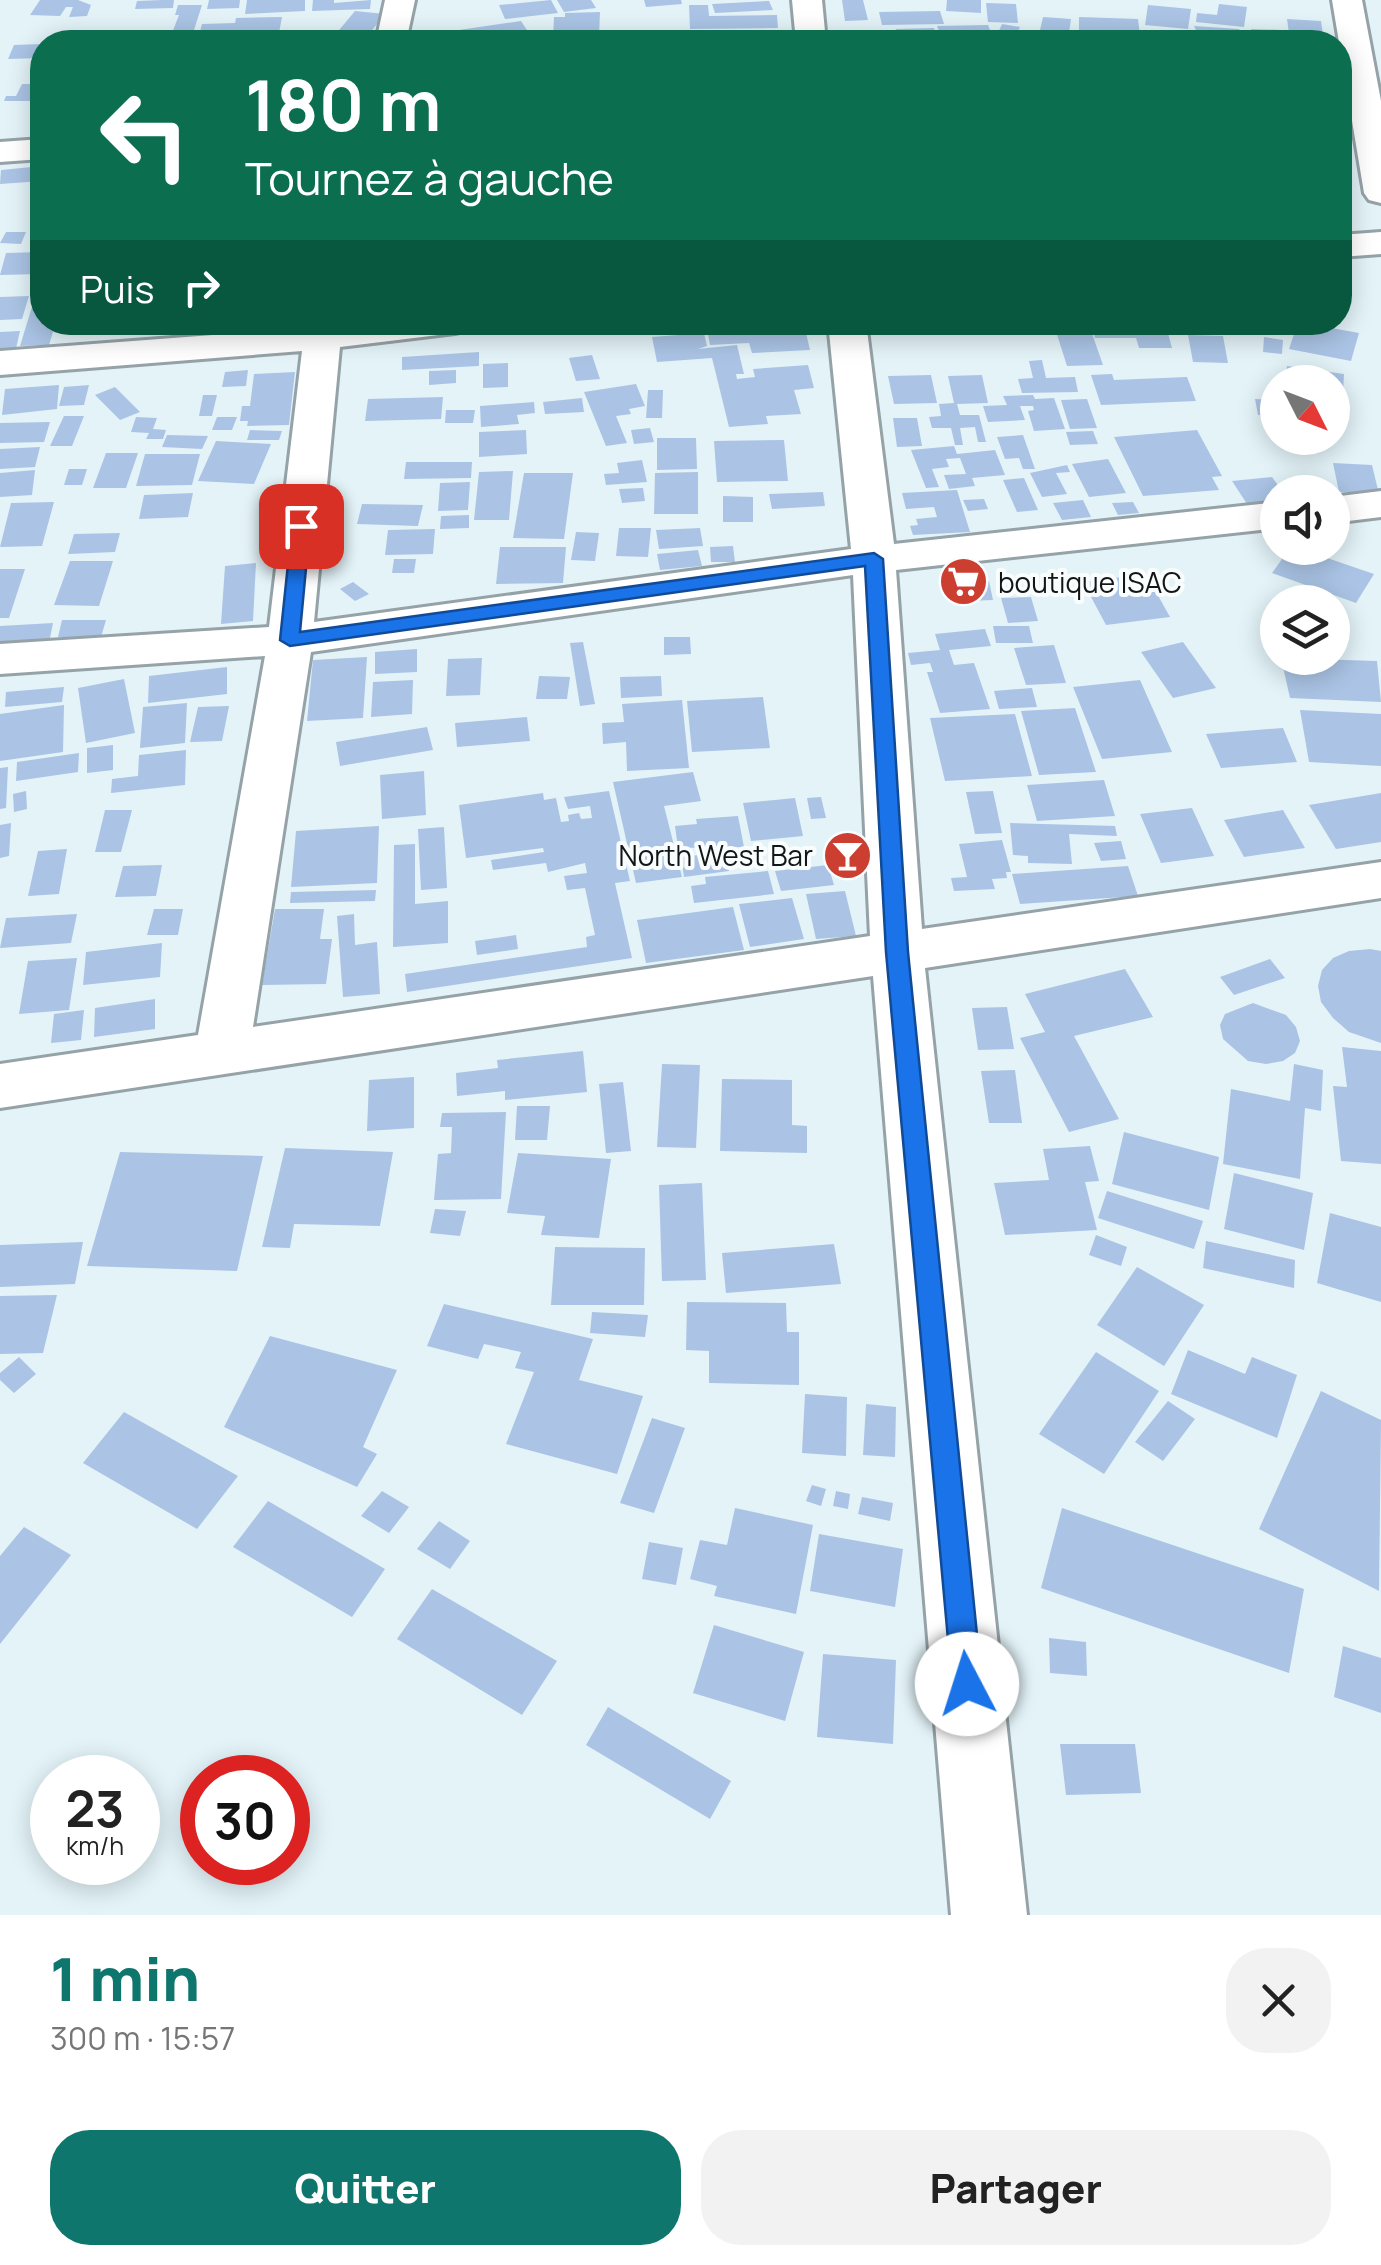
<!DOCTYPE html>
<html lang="fr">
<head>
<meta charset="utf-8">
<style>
	body { margin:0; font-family:Manrope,sans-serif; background:#f2f2f2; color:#222; height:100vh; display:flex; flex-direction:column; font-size:38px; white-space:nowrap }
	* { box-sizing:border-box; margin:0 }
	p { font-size:32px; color:#767676 }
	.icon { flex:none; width:55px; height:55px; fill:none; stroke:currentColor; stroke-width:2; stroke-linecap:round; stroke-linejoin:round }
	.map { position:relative; height:1915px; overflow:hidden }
	.side { display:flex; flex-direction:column; background:#fff; flex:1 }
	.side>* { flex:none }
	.guide { position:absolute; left:30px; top:30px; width:1322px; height:305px; border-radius:40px; box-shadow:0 5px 25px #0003; background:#0b6e4f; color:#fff; overflow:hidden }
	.needle { width:65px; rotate:132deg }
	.tools { position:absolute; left:1260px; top:365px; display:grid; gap:20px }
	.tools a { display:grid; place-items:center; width:90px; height:90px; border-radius:50%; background:#fff; box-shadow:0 5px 25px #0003; font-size:50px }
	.speed { position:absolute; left:30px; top:1755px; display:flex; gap:20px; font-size:50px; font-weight:700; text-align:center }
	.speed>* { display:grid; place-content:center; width:130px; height:130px; border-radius:50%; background:#fff; box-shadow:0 5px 25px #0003; line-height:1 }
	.speed small { font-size:25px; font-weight:400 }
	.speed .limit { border:15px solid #d22; background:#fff; color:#111 }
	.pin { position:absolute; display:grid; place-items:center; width:85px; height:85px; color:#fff; margin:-42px; border-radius:20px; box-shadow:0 5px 15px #0006 }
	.me { position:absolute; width:110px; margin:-55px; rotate:355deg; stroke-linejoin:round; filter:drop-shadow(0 0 8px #0008) }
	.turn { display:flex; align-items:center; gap:35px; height:210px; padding:0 50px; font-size:45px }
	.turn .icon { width:130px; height:130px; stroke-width:2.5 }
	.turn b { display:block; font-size:70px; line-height:85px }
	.then { display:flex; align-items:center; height:95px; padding:0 50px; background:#0003; gap:20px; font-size:38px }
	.round { display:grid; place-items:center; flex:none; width:105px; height:105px; border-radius:40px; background:#f2f2f2 }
	.headline { display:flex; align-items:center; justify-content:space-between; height:170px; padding:0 50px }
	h1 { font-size:60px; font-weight:800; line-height:75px; color:#0f766e }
	.action { display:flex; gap:20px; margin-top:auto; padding:20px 50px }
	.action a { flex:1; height:115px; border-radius:40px; background:#0f766e; color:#fff; font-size:40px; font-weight:800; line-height:115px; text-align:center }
	.action a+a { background:#f2f2f2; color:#222 }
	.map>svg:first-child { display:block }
</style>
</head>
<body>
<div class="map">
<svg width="1381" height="1915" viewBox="0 0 1381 1915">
	<rect width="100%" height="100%" fill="#e3f3f8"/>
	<!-- building -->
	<path fill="#abc4e5" d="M40 0H78L91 5 87 16 69 17 73 7H66L60 16 30 15Z
		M162 0H174L173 8 135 9 137 1Z
		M209 0H240L239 8 207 9Z
		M247 0H305V11L245 14Z
		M313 0H334V3L371 0 370 9 312 11Z
		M551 0 558 13 505 19 499 5Z
		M557 0H591L596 8 564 12Z
		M644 0H681L682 4 646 7Z
		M842 0H863L868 20 845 21Z
		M947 0H981V13L946 11Z
		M769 1 773 10 715 13 712 4Z
		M986 3 1016 4 1018 23 988 22Z
		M1219 4 1247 7 1244 27 1196 22 1197 13 1217 15Z
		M178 5H202L193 33H172L179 15H175Z
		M689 5H708L709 16 777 15 778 28 690 29Z
		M1148 5 1191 9 1188 29 1145 25Z
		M355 11 385 14 366 38 335 35Z
		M940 11 944 24 882 25 879 12Z
		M600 12 599 37 553 38 554 17H565V13Z
		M282 17 279 33 199 35 202 24 235 23 236 18Z
		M1043 17 1071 19 1069 33 1040 30Z
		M1079 17 1138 19 1140 35 1079 32Z
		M1287 19 1321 21 1324 42 1290 41Z
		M521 21 531 36 466 42 459 30Z
		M1002 24 1020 27 1013 42H994Z
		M988 25 993 37 942 39 937 26Z
		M1194 26 1239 29 1249 42H1202Z
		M934 28 938 42H877L874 34H897L896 29Z
		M1251 29 1283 30 1287 42H1255Z
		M129 30 165 31 162 38 126 37Z
		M1155 31 1190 32 1192 42H1157Z
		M1036 35 1078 37V42H1035Z
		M42 44V58L8 59 14 45Z
		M42 70V101H4L6 96H16L22 84H35Z
		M42 166V181L0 184 1 170Z
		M6 232H26L21 244 0 243Z
		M42 252 40 274 0 275 6 253Z
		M38 287H42V322H56L49 345 20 346Z
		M29 296 22 319 0 320V297Z
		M92 322H134L133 326H121L119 333 89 334Z
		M223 322H280V326L222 330Z
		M1053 322H1088L1103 365 1067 366Z
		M1091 322H1165L1172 348H1139L1136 338H1095Z
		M1191 322H1223L1226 333 1192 331Z
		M1298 322 1359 333 1351 361 1289 349Z
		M804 324 810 350 752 353 749 343 710 345 707 329Z
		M20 331 15 353 0 354V332Z
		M704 333 707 346 698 349 737 345 744 374H736L737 379 755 377 753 369 808 365 814 388 794 390 801 414 766 416 768 424 729 427 712 358 657 362 652 337Z
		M1188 335 1223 336 1228 363 1193 362Z
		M1264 337 1283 340 1282 354 1263 352Z
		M479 352V366L402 370V357Z
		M592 355 600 379 576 381 569 358Z
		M1042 360 1046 378 1075 377 1078 392 1022 393 1018 379 1033 378 1029 361Z
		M508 363V387L483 388V364Z
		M1287 366 1344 374 1343 392 1332 390V382H1285Z
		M248 370 246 386 222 387 225 372Z
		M456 370V383L429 385V371Z
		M295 372 289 425 247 426 248 421H240L242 406H250L254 374Z
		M1112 374 1114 380 1187 377 1196 401 1101 405 1091 375Z
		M931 375 937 403 894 404 888 376Z
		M982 375 988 403 957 404 960 415H979L986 442H978L975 427 960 428 963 445H955L951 428H932L929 417 941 416 939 404 954 403 948 376Z
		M636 384 645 406 629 409 631 414 616 416 627 443 606 446 584 392Z
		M59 385 57 409 2 415 5 389Z
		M89 385 84 405 59 406 64 387Z
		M115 387 140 412 120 420 95 395Z
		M648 390H663L662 418H646Z
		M203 395H217L212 416H199Z
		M1033 395 1035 399 1054 398 1065 429 1034 431 1028 411 1034 410 1033 406H1020L1025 420 988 422 983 406 1007 405 1003 396Z
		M443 397 441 419 365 421 368 399Z
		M582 398 584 412 545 414 543 402Z
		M1087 399 1097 428 1070 429 1061 400Z
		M1255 399 1278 400V416L1258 415Z
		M534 402 535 413 517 415 519 424 481 427 480 406Z
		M446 410H475L473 423H445Z
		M64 416H84L72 446H50Z
		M136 417 157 418 153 429 166 430 163 439H146L149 433 131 432Z
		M217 417H237L232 430H212Z
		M893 418H917L922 446 897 447Z
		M50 422 44 442 0 443V423Z
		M650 428 654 442 634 444 631 430Z
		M250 430 282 431 279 440H247Z
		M526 430 527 454 479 457V432Z
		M1197 430 1222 476 1212 477 1219 490 1143 496 1114 437Z
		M1093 431 1098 444 1070 445 1066 432Z
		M167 435 208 436 202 449 162 447Z
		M1023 435 1035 469H1023L1019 458 1005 459 997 437Z
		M657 438H696L697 469 657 470Z
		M784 440 788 481 717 482 714 441Z
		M216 441 271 444 254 484 198 481Z
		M954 446 957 454 995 450 1005 475 972 478 975 486 949 489 944 475 966 474 960 458 946 459 949 467 932 469 939 487 926 488 911 450Z
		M40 447 35 467 0 469V449Z
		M106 453H138L126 488H93Z
		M145 454H200L192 485 136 486Z
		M1108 459 1126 493 1089 497 1072 464Z
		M642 460 647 482 606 485 604 474 619 473 617 463Z
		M406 462H472L471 478 404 479Z
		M1333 463 1372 465 1379 494 1339 492Z
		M1067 465 1070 472 1056 473 1067 494 1042 497 1030 473Z
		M69 469H87L82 485H64Z
		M35 470 32 495 0 497V473Z
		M513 471 509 520H474L479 472Z
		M698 472V514H654L655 473Z
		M524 473H573L564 539 513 538Z
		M1272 477 1283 492H1278V500L1247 504 1232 481Z
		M1024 478 1038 510 1017 512 1003 480Z
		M470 482 468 510 438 511 440 483Z
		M643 488 645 501 622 503 619 489Z
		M957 490 970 532 913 535 910 526 918 525 916 519 937 517 934 507 906 509 902 493Z
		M823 492 825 506 772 509 769 494Z
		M193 493 188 517 139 519 144 495Z
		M723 496 753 497V522H723Z
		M984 499 988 509 968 511 963 500Z
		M1083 500 1091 517 1062 520 1053 503Z
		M54 502 42 546 0 547 11 503Z
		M1133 502 1139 513 1118 515 1112 503Z
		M362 504 423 505 418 526 357 524Z
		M469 515V528L440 529 441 516Z
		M619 528H651L648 557 616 556Z
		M700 528 703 546 659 549 656 530Z
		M435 529 433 554 385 555 388 530Z
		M576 532 599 533 595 561 571 560Z
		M120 533 115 552 68 554 74 534Z
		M733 546 735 562H711L710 547Z
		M500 547H566L563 583 496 584Z
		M1290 548H1298L1374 574 1356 603 1272 573Z
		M698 550 702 566 660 570 657 554Z
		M394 559H416L414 573H392Z
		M70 561H113L99 606 54 605Z
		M256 563 253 621 221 624 225 566Z
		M0 569H25L9 618H0Z
		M1146 574 1170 617 1106 625 1083 582Z
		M989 581 993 600 967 601 963 582Z
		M353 582 369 594 355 601 340 589Z
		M1031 597 1038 621 1008 623 1001 598Z
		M62 620H106L101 637H58Z
		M53 623 49 643 0 646V626Z
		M993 626H1029L1033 643H996Z
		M985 629 991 646 949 650 954 665 974 663 990 709 940 713 927 672H933L930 663 911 665 908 653 940 650 935 634Z
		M664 637H690L691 654 664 655Z
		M583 642 595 704 580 706 570 643Z
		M1183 642 1216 688 1173 698 1141 652Z
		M1054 645 1066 683 1026 685 1014 648Z
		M417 649V672L375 674V652Z
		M367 657 363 718 307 721 313 660Z
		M482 658 480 695 446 696 448 659Z
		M1281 658 1377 661 1381 702 1290 698Z
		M227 667V694L148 703 149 676Z
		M539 676 570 677 567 699H536Z
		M661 676 662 696 621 698 620 677Z
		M124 679 135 733 86 743 78 688Z
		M413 680 412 714 371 717 373 682Z
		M1140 680 1172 752 1102 759 1073 687Z
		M64 687 62 702 5 707 6 692Z
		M1032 688 1037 707 999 709 994 691Z
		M763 697 770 748 692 752 687 701Z
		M682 700 689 768 627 771 626 742 603 744 602 723 624 722 622 704Z
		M187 703 185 743 140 748 143 707Z
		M64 705 63 752 0 761V714Z
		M229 706 222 741 190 742 198 707Z
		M1075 708 1096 772 1039 775 1021 711Z
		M1300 710 1381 714V766L1309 762Z
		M1015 714 1032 776 945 781 930 718Z
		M527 717 530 741 457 747 455 723Z
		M427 727 433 750 340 766 336 742Z
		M1283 728 1297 762 1221 768 1206 734Z
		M113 745V770L87 773V748Z
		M186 750 185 785 111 793 112 779 138 776 139 755Z
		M79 753 78 772 16 781 17 762Z
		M8 767 6 808 0 809V768Z
		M424 771 426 815 382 819 380 775Z
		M693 772 701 801 664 806 682 877 636 883 613 782Z
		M1104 780 1115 816 1037 821 1027 785Z
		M26 791 27 809 14 812 13 794Z
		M609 791 630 881 615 883 632 958 407 992 405 974 587 947 586 937 595 935 585 888 567 890 564 876 587 873 585 863 548 872 546 863 493 870 491 860 544 852 543 848 466 858 459 805 543 793 544 800 556 798 561 822 569 821 568 815 579 813 581 819 592 818 590 806 568 809 564 797Z
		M993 791 1002 833 975 834 966 792Z
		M1381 793V842L1336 849 1309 805Z
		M821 797 826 818 811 819 807 798Z
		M795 798 803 836 751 841 743 803Z
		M1192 808 1214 856 1161 863 1140 814Z
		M105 810H132L121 852H95Z
		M1283 810 1305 848 1244 857 1224 820Z
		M738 816 744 847 678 848 675 826 697 824 696 819Z
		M11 823 9 856 0 858V825Z
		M1010 823 1115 826 1117 836 1069 834 1072 864 1028 863V856L1013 855Z
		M379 826 377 883 291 887 296 831Z
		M444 827 447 888 421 890 418 829Z
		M1002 840 1011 872H1006L1007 878 992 879 995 889 954 891 951 878 967 877 959 844Z
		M1121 841 1126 859 1101 861 1094 843Z
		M415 844V904L448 901V943L393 947 394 845Z
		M67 849 59 894 28 896 38 851Z
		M725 852 729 871 684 877 681 857Z
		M162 865 156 896 115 897 123 866Z
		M828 865 834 885 781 891 775 871Z
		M1128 866 1138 896 1020 904 1012 874Z
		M768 871 774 894 694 903 691 886 706 884 705 877Z
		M376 890 375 901 290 903 291 892Z
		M845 891 856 936 816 939 806 894Z
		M792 898 804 939 750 947 739 904Z
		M733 907 744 950 646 963 637 920Z
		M154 909H183L178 935H147Z
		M275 909H324L320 939H332L326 984 262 985Z
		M77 914 71 943 0 948 6 918Z
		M354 914 355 945 377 942 380 994 343 997 337 916Z
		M516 935 518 949 477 955 475 941Z
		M162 943 160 977 83 985 86 952Z
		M1370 949 1381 951V1043L1349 1032 1333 1018 1321 1002 1318 986 1322 970 1333 958 1349 951Z
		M77 958 69 1010 19 1014 28 961Z
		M1270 959 1285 978 1234 995 1220 977Z
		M1125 969 1153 1017 1074 1036 1119 1119 1069 1132 1020 1038 1045 1032 1025 994Z
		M155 999V1029L94 1037 95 1008Z
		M1253 1003 1286 1015 1296 1027 1300 1041 1295 1053 1283 1061 1266 1064 1248 1061 1223 1039 1220 1025 1225 1014Z
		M1007 1007 1014 1049 978 1050 972 1008Z
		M84 1010 81 1040 51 1043 54 1014Z
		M1342 1047 1381 1051V1164L1341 1161 1333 1086 1347 1087Z
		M583 1051 587 1092 505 1100V1091L457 1096 456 1073 498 1068 497 1060Z
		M662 1064 700 1065 696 1148 657 1147Z
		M1294 1064 1323 1070 1321 1111 1305 1108 1300 1179 1223 1164 1231 1089 1290 1101Z
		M1015 1070 1022 1123H989L981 1071Z
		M414 1077V1128L367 1131 369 1080Z
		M722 1079 792 1080V1125L807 1126V1153L720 1151Z
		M623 1082 631 1151 606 1153 599 1084Z
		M517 1106H550L547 1140H515Z
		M506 1112 501 1199 434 1200 438 1154 451 1153 452 1127H440L442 1113Z
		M1124 1132 1219 1157 1209 1210 1112 1184Z
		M1090 1146 1099 1181 1085 1182 1097 1230 1005 1235 994 1183 1049 1180 1043 1149Z
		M285 1148 393 1152 380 1226 294 1224 290 1248 262 1247Z
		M120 1152 263 1156 237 1271 87 1266Z
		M518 1153 611 1159 599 1238 541 1235 545 1216 507 1213Z
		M1234 1173 1313 1193 1304 1250 1224 1229Z
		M702 1183 706 1280 662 1281 659 1185Z
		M1107 1191 1203 1221 1194 1249 1098 1218Z
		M435 1209 466 1211 460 1236 430 1233Z
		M1330 1213 1381 1227V1302L1317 1283Z
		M1096 1235 1127 1247 1121 1266 1089 1255Z
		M1206 1241 1295 1260 1294 1288 1203 1268Z
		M83 1242 75 1284 0 1287V1245Z
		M834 1244 841 1284 726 1293 722 1253Z
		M555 1247 645 1248 644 1305H551Z
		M1137 1267 1204 1305 1164 1366 1097 1325Z
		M57 1295 43 1353 0 1354V1296Z
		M687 1302 786 1303 787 1332H799V1385L709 1383V1351L686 1350Z
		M444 1304 593 1339 579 1380 643 1396 617 1474 506 1444 534 1372 515 1368 521 1352 484 1344 478 1359 427 1346Z
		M592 1312 648 1315 645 1337 590 1333Z
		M270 1336 397 1370 363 1447 377 1454 357 1487 224 1427Z
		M1188 1350 1245 1374 1252 1357 1297 1375 1277 1438 1171 1394Z
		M1096 1352 1159 1391 1104 1474 1039 1434Z
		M19 1357 36 1374 14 1393 0 1380V1373Z
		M1321 1391 1381 1420 1379 1591 1259 1529Z
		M805 1394 847 1397 846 1456 802 1453Z
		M1168 1401 1195 1419 1163 1461 1135 1442Z
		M866 1404 896 1407 895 1457 863 1455Z
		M124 1412 238 1476 197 1529 83 1463Z
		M652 1418 685 1428 654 1513 620 1503Z
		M812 1485 826 1489 821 1506 806 1501Z
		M382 1491 409 1507 389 1533 361 1516Z
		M836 1491 850 1494 848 1509 833 1506Z
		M862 1497 893 1503 890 1521 858 1514Z
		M268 1501 385 1569 352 1617 233 1547Z
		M735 1508 813 1525 796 1614 714 1596 717 1586 690 1579 700 1540 727 1545Z
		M1062 1508 1304 1589 1289 1673 1041 1588Z
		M439 1521 470 1541 450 1569 417 1549Z
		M24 1527 71 1555 0 1644V1556Z
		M819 1534 903 1549 895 1607 810 1591Z
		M649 1542 683 1548 676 1585 642 1579Z
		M432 1589 557 1661 522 1715 397 1639Z
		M714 1625 804 1652 785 1721 693 1693Z
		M1049 1638 1086 1642 1087 1676 1050 1673Z
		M1343 1646 1381 1658V1713L1334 1697Z
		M823 1654 896 1660 893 1744 817 1737Z
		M608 1707 731 1781 710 1819 586 1745Z
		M1060 1744H1135L1141 1793 1066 1795Z"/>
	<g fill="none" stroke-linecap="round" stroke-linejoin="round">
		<defs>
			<path id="minor" d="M385 0H415L406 42H376Z
				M792 0H822L826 42H796Z
				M1332 0H1362L1381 101V203L1369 200 1364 193Z
				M42 139V159L0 162V142Z
				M1381 232V254L1340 257V235Z
				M305 322H473L468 330 455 333 340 347 314 622 851 549 828 322H866L894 544 1278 502V528L896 570 922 929 1381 862V898L925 968 1027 1915H951L873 976 0 1108V1064L198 1035 265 656 0 674V644L269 627 302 351 0 375V351L305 328ZM853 575 870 936 253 1027 311 652Z
				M1381 491V517L1332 523V497Z"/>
		</defs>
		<!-- minor casing -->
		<use href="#minor" stroke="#95a3a8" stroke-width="6"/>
		<!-- minor -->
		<use href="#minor" fill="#fff" fill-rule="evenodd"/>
	</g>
	<!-- route -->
	<path fill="#1a73e8" stroke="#114b97" stroke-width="2.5" d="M301 521 310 526 300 632 874 553 883 559 908 952 982 1684 977 1695 967 1699 956 1695 952 1684 886 952 865 566 290 646 280 640 292 526Z"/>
	<!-- icons -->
	<defs>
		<symbol id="supermarket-disc" viewBox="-11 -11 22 22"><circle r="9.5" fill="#cc3f30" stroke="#fafdfe"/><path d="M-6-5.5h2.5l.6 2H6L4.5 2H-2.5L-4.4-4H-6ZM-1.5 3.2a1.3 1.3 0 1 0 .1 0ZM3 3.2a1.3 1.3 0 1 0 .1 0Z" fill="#fff"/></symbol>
		<symbol id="bar-disc" viewBox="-11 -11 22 22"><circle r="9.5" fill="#cc3f30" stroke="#fafdfe"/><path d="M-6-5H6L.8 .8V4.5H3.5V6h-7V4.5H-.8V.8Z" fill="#fff"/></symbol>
	</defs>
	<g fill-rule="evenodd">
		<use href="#supermarket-disc" x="936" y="554" width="55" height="55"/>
		<use href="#bar-disc" x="820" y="828" width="55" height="55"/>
	</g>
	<g text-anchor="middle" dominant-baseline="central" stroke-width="8" stroke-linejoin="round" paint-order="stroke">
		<!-- poi labels -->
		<g font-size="28" fill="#111618" stroke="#fafdfe" text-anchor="start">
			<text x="998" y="582">boutique ISAC</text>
			<text x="813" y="855" text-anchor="end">North West Bar</text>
		</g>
	</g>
</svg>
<div class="tools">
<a><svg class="needle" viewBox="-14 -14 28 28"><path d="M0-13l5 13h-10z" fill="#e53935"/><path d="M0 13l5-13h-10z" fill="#767676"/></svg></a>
<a><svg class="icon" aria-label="sound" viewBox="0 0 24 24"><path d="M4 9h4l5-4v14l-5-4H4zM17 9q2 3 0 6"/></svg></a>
<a><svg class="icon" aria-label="layers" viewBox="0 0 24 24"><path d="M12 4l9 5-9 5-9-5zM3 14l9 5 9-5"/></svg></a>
</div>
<div class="speed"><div>23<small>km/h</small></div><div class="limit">30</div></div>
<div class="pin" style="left:301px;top:526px;background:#d93025"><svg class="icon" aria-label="arrive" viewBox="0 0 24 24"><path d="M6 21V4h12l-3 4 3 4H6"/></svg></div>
<svg class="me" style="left:967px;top:1684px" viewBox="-20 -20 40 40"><circle r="19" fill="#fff"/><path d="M0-13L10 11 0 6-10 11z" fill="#1a73e8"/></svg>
<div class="guide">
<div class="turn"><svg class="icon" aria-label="left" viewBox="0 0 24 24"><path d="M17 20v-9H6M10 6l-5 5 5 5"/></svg><div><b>180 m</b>Tournez à gauche</div></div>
<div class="then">Puis<svg class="icon" aria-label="right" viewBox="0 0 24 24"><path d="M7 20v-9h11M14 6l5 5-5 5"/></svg></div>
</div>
</div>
<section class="side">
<div class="headline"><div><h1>1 min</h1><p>300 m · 15:57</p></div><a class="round"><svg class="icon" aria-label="close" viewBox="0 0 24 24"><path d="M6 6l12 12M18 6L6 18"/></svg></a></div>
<div class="action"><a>Quitter</a><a>Partager</a></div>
</section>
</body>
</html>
